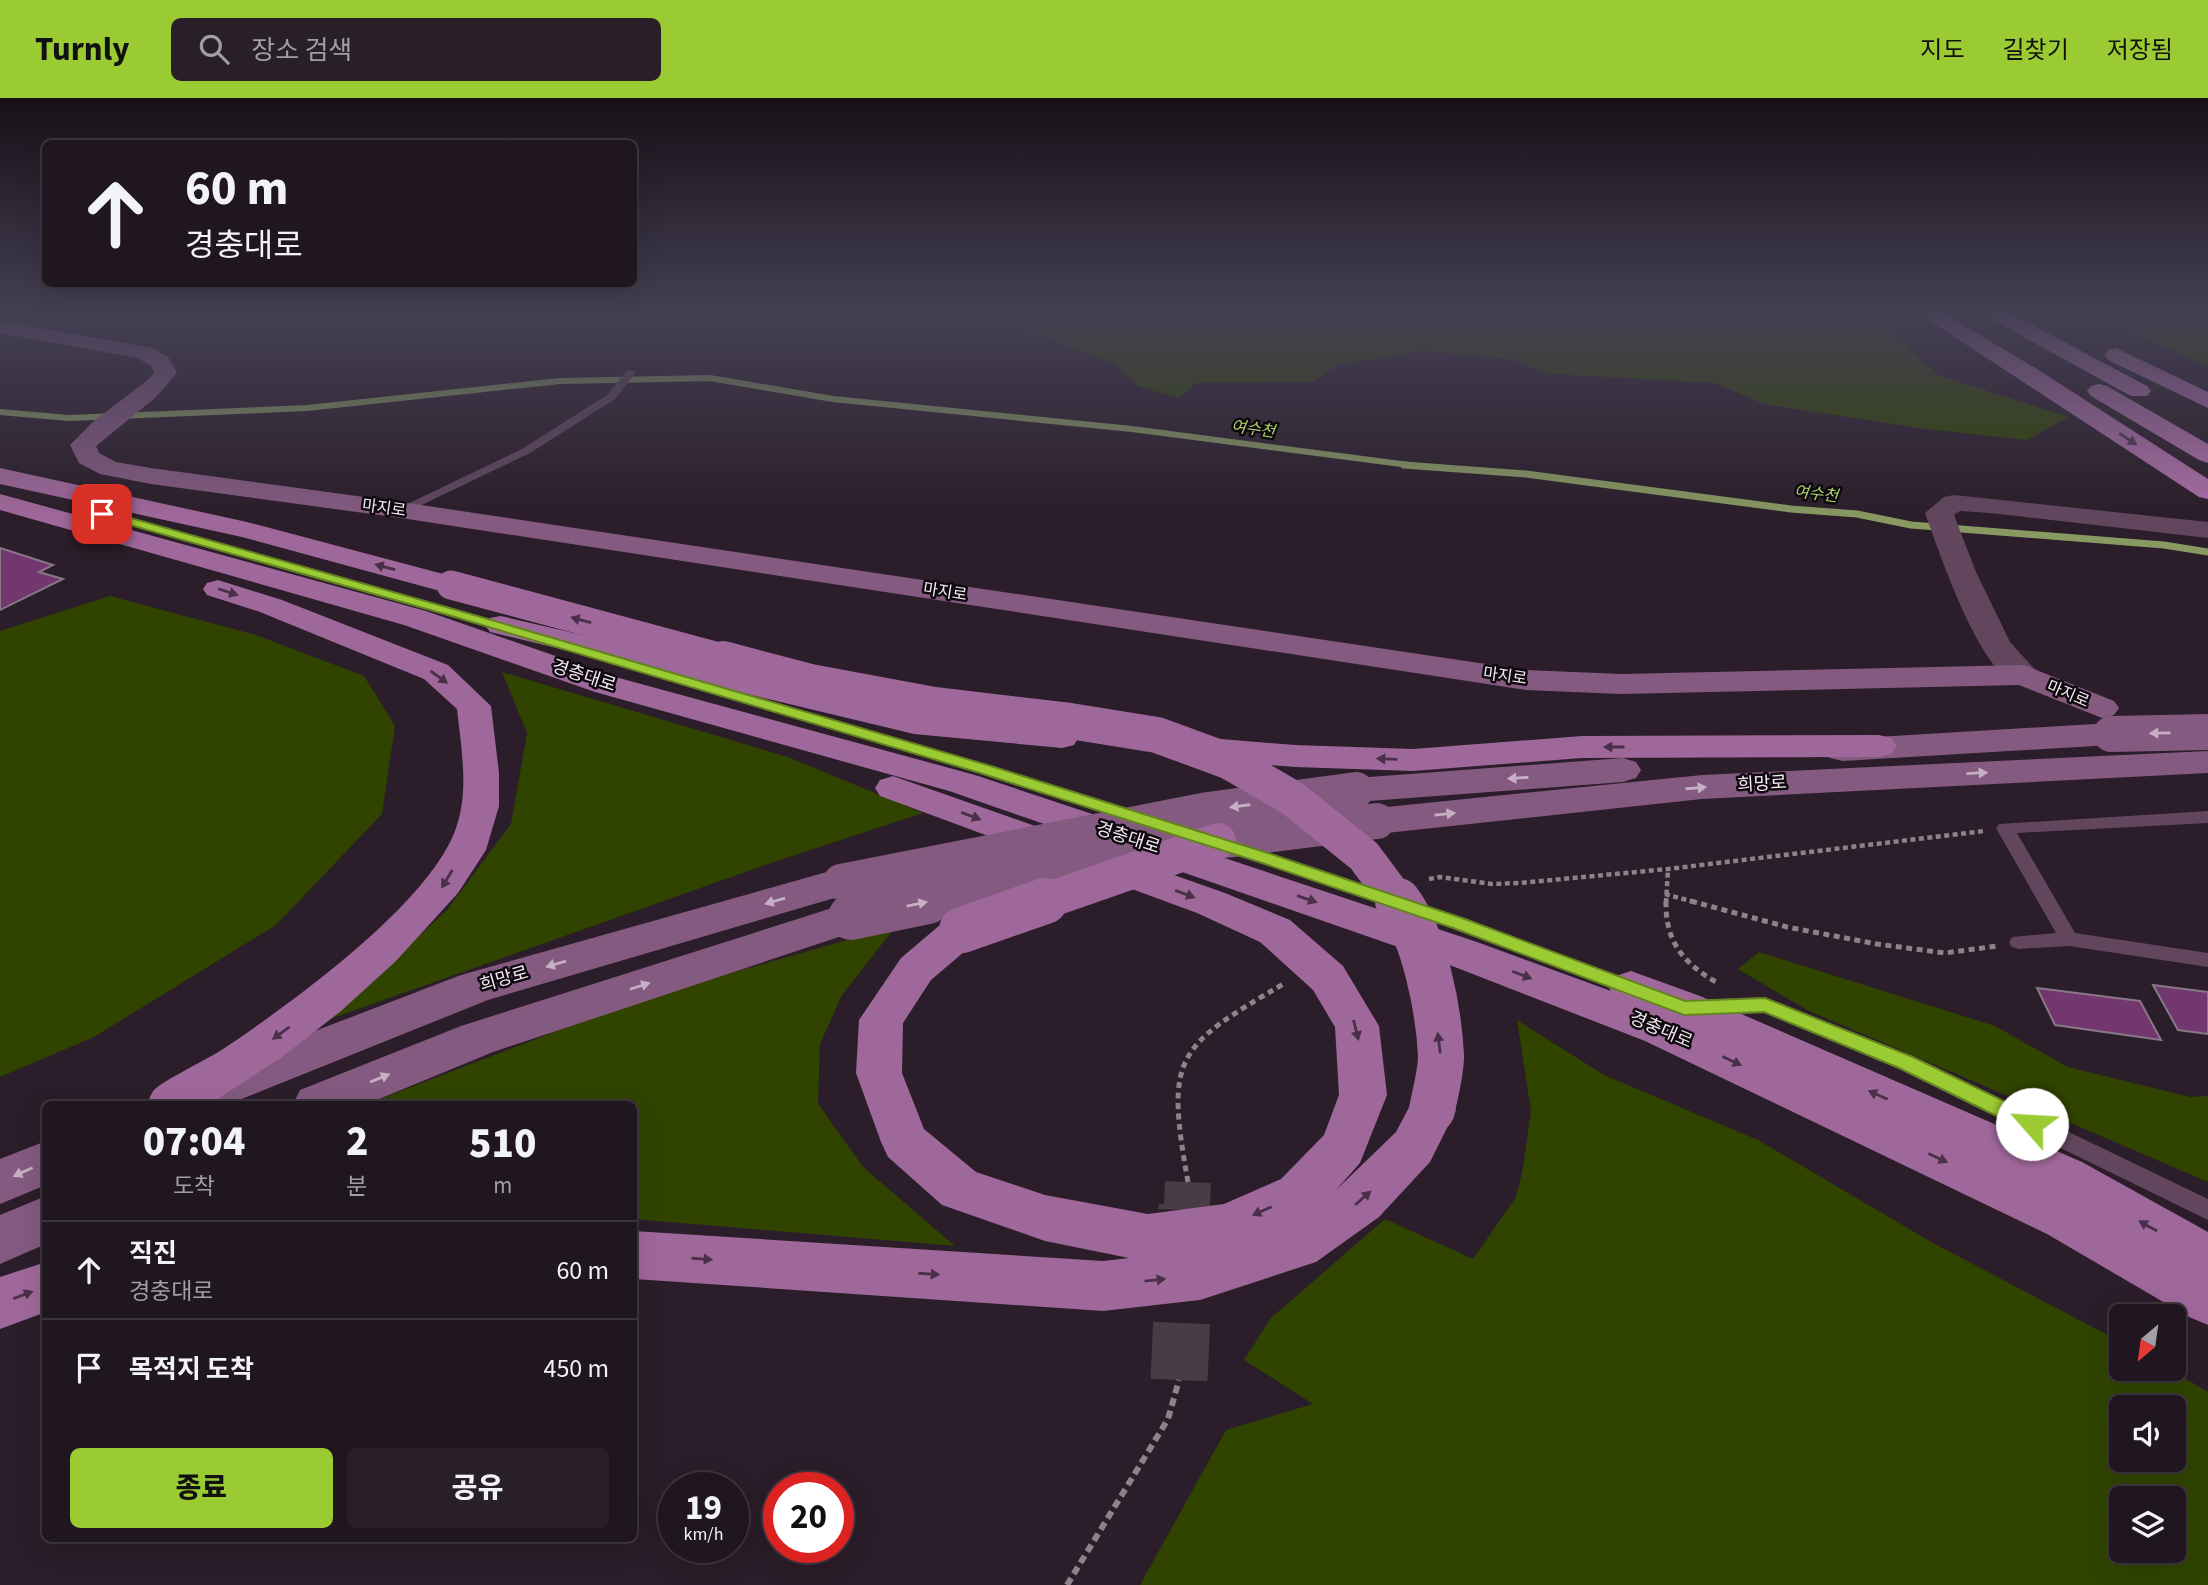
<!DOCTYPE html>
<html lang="ko">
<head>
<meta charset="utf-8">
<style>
	body { margin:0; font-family:"Source Sans 3","Noto Sans KR",sans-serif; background:#281f28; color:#f1f3f6; height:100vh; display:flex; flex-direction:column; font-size:26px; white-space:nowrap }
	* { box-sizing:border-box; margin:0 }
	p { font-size:23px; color:#a29fa4 }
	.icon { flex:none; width:38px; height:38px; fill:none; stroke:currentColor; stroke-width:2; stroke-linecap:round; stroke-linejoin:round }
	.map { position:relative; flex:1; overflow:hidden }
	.panel { position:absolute; left:42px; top:1003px; width:595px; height:441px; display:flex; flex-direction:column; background:#20161f; border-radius:10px; box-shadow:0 7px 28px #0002,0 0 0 2px #3d353d }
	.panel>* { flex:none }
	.hud { position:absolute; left:42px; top:42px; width:595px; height:147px; border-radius:10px; box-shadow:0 7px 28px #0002,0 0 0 2px #3d353d; background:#20161f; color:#f1f3f6; overflow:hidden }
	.needle { width:46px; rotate:209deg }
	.controls { position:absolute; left:2109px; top:1206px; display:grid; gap:14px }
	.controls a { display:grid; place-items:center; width:77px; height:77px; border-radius:10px; background:#20161f; box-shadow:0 7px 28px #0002,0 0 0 2px #3d353d; font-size:35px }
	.speed { position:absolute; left:658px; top:1374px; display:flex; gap:14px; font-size:35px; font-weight:700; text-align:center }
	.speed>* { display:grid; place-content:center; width:91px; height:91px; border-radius:50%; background:#20161f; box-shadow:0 7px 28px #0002,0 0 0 2px #3d353d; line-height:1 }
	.speed small { font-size:18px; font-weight:400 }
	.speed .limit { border:10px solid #d22; background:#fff; color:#111 }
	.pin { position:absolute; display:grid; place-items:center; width:60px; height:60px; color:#fff; margin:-30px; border-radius:14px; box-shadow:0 4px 10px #0006 }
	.me { position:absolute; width:77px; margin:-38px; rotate:296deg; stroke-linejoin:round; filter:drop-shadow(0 0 5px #0008) }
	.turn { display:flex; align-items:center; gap:24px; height:147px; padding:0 28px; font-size:32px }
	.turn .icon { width:91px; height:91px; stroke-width:2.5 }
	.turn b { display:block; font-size:49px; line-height:60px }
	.eta { display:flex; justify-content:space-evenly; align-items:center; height:119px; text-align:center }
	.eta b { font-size:42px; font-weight:800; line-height:49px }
	.primary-button { display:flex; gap:14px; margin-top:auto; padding:14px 28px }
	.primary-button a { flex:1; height:80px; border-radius:10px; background:#9bcb33; color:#111; font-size:28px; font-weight:800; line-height:80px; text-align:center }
	.primary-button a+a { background:#281f28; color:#f1f3f6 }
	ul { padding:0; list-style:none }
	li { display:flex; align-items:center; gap:21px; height:98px; padding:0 28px; border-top:2px solid #3d353d }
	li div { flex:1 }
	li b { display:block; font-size:26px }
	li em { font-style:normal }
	header { display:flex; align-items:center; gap:42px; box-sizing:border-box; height:98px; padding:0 35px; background:#9bcb33; color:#111 }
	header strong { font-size:33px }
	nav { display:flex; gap:38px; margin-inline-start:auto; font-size:24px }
	.search { width:490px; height:63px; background:#281f28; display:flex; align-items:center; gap:18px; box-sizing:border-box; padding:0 24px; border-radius:10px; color:#a29fa4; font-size:26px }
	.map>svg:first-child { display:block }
</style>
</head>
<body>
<header>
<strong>Turnly</strong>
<div class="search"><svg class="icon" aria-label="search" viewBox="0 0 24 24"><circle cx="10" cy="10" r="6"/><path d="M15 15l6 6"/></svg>장소 검색</div>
<nav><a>지도</a><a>길찾기</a><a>저장됨</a></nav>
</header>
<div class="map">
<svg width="2208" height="1487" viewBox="0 0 2208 1487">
	<rect width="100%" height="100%" fill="#2b1d29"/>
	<!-- green -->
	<path fill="#304400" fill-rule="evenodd" d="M997 213H1854L1881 225 1938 277 2068 319 2027 342 1926 331 1764 306 1715 285 1551 276 1509 261 1423 253 1337 267 1313 284 1196 285 1179 300 1138 288 1115 266 1014 229Z
		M2084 213H2181L2208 220V269Z
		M110 498 256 537 364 578 395 628 382 716 276 827 94 939 0 979V533Z
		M502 574 788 659 923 715 774 764 327 922 447 812 511 726 527 635Z
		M896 828 842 897 820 946 818 1006 863 1069 955 1148 634 1121V1006H367L640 901Z
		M1759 854 1995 928 2068 969 2190 999 2208 998V1084L1807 912 1738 871Z
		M1517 922 1604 977 1758 1042 1933 1145 2121 1244V1270L2169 1271 2208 1294V1487H1140L1226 1332 1313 1306 1244 1262 1271 1220 1385 1121 1473 1161 1516 1099 1523 1070 1531 1013ZM2174 1309V1362H2121V1309ZM2174 1400V1452H2121V1400Z"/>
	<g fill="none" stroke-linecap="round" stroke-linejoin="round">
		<!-- stream-far1 -->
		<path stroke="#889961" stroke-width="6" d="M0 314 69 320 307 310 560 283 710 280 833 301 1132 331 1417 368"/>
		<!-- stream -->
		<path stroke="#889961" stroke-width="7" d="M1404 367 1526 376 1791 411 1857 416 1911 427 2164 447 2208 454"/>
	</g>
	<!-- building -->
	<path fill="#73376f" stroke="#887786" stroke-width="2" d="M0 450 53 467 39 474 63 481 0 512Z
		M2153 887 2208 894V936L2178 932Z
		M2037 890 2140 903 2161 942 2055 927Z"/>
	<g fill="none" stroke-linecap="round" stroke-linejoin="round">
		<!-- primary-tunnel-far1 -->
		<path stroke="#493c47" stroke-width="46" stroke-dasharray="46 23" stroke-linecap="butt" d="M1187 1108 1188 1084"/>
		<!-- primary-tunnel -->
		<path stroke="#493c47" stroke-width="57" stroke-dasharray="57 28" stroke-linecap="butt" d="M1179 1282 1187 1107"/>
		<!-- path-far2 -->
		<path stroke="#8e828c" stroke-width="4.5" stroke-dasharray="5 3.5" stroke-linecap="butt" d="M1429 781 1440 779 1492 786 1520 785 1668 771 1984 733
			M1665 796 1698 805
			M1666 805 1668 771"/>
		<!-- path-far1 -->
		<path stroke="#8e828c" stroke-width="5" stroke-dasharray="6 4.5" stroke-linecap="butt" d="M1666 803C1665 843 1683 865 1716 884
			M1691 803 1787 829 1877 846 1945 855 1997 848
			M1188 1084C1165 957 1176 949 1285 885"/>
		<!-- path -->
		<path stroke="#8e828c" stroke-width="6" stroke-dasharray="8 5" stroke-linecap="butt" d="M1067 1487 1168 1321 1179 1282"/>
		<!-- service -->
		<path fill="#61465e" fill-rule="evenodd" d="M627 272 636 274 615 301 530 355 405 415 401 416 395 412 522 351 607 297Z
			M2208 713V725L2017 735 2075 835 2208 855V869L2069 848 2019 851 2012 849 2009 844 2012 839 2056 835 1996 730 1999 726Z
			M1765 899 1913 959 2208 1101V1122L1899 971 1764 915 1700 918 1693 916 1690 910 1693 904 1700 902Z"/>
		<!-- tertiary -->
		<path fill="#61465e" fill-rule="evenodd" d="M1954 397 2208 424V440L1990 415 1960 413 1954 417 1976 474 2010 544 2040 577 2036 584C2028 586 2022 588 2015 585 1977 569 1939 453 1925 415L1944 399Z"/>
		<!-- secondary -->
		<path fill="#845a80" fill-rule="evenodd" d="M0 223 153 250 168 259 177 275 155 300 96 348 99 355 116 364 151 370 401 404 1526 572 1621 576 2024 567 2114 603 2119 610 2114 617 2102 620 2019 587 1621 596 1526 592 401 420 151 386 100 376 79 365 70 347 94 323 149 281 154 274 151 268 138 260 0 235Z
			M2111 625 2123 628 2128 636 2123 644 2111 647 1843 663 1830 660 1825 652 1830 644 1843 641Z
			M2208 653V675L1702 701 1377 736 1364 732 1358 723 1364 714 1377 710 1702 677Z
			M1623 660 1636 664 1641 672 1636 680 1623 684 1356 704 1343 700 1338 692 1343 684 1356 680Z
			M841 770 855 774 861 784 855 794 488 902 229 1006H154L161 992 461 877Z
			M851 804 866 808 872 819 866 830 493 954 367 1006H293L300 992 461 928Z
			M46 1043V1087L0 1106V1061Z
			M46 1098V1146L0 1166V1117Z"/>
		<!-- primary -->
		<path fill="#9f689a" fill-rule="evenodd" d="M0 370 247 424 462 481 466 487 462 493 451 496 242 439 0 386Z
			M0 396 426 513 619 580 975 677 1477 844 1611 893 1609 890 1616 878 1631 873 1700 898 2082 1064 2208 1134V1227L2189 1219 2047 1136 1645 943 1447 866 949 693 595 594 404 527 0 412Z
			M218 482 282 502 448 567 491 608 499 675V708L486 752 458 795 396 863 341 913 282 959 210 1006H147C149 1002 151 995 154 992 164 982 208 961 223 951 289 907 434 803 457 727 469 690 461 649 457 611L424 581 260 514 207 497 203 491 207 485Z
			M501 518 914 614 1062 628 1074 631 1079 639 1074 647 1062 650 914 636 490 534 485 527 490 520Z
			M1879 637 1891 640 1897 648 1891 656 1879 659 1582 660 1413 673 1295 669 1196 661 1183 658 1178 650 1183 642 1196 639 1295 647 1413 651 1582 638Z
			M893 678 1225 795 1290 822 1343 868 1379 928 1387 997 1360 1065 1336 1092 1396 1034 1415 998 1432 992 1449 998 1456 1012 1430 1064 1379 1119 1316 1164 1200 1202 1103 1213 634 1181V1133L1103 1163 1129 1160 1045 1143 942 1107 888 1059 881 1044 856 975 859 922 901 860 947 821 962 817 977 821 983 832 977 843 931 882 903 925 902 975 924 1031 976 1074 1045 1097 1148 1116 1224 1106 1281 1081 1324 1037 1339 997 1335 929 1313 892 1260 844 1197 815 880 698 875 690 880 682Z
			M46 1164V1214L0 1231V1179Z"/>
		<!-- trunk -->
		<path fill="#ab6fa6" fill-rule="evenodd" d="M1915 213H1939L2037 271 2208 381V401L2199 399Z
			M1981 213H2006L2147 288 2151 293 2147 298H2131L1984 217Z
			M2116 250 2208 294V310L2108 262 2105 257 2108 252Z
			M2099 286 2107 288 2208 346V365L2199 362 2091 298 2087 293 2091 288Z"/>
		<!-- secondary-bridge-far1 -->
		<path stroke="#845a80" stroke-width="36" d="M2111 636 2208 634
			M841 784 1208 712 1356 692
			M919 805 1218 743 1377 723"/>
		<!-- secondary-bridge -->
		<path stroke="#845a80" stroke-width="46" d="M851 819 928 803"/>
		<!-- primary-bridge-far2 -->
		<path stroke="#9f689a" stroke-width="29" d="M451 487 730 562"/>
		<!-- primary-bridge-far1 -->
		<path stroke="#9f689a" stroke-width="36" d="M723 561 810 584 934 607 1070 623 1157 637 1228 663 1292 700 1364 758 1399 805
			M1040 805 1218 743"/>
		<!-- primary-bridge -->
		<path stroke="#9f689a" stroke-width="46" d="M1398 803C1425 839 1439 914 1441 958 1441 976 1435 995 1432 1012
			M962 832 1045 803"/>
	</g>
	<!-- one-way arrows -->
	<defs><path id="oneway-solid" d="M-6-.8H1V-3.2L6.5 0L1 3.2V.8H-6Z" transform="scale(1.75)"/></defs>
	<use fill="#553753" href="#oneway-solid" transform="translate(2128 341) rotate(33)"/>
	<g fill="#492f47">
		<use href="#oneway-solid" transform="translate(385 469) rotate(-165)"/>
		<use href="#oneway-solid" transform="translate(228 494) rotate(18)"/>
		<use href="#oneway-solid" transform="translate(581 522) rotate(-165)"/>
		<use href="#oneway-solid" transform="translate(439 579) rotate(36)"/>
		<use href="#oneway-solid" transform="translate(1614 649) rotate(180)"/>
		<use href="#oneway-solid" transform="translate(1387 661) rotate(-178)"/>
		<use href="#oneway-solid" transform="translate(971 718) rotate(20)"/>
		<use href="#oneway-solid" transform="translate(447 781) rotate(121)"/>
		<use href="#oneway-solid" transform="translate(1185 796) rotate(20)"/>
		<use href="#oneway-solid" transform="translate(1307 801) rotate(19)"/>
		<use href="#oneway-solid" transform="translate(1522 877) rotate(21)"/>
		<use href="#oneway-solid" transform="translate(1356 932) rotate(76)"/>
		<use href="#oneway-solid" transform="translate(281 935) rotate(144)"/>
		<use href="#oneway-solid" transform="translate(1439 945) rotate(-97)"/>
		<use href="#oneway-solid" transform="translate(1732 963) rotate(25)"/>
		<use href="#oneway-solid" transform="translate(1878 997) rotate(-156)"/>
		<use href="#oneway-solid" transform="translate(1938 1060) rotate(25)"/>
		<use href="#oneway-solid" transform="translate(1363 1100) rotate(-42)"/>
		<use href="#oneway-solid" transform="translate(1262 1113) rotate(156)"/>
		<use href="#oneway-solid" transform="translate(2148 1128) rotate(-151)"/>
		<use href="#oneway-solid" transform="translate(702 1161) rotate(4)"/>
		<use href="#oneway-solid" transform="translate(929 1176) rotate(4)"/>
		<use href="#oneway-solid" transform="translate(1155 1182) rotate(-6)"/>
		<use href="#oneway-solid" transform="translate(23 1197) rotate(-21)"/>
	</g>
	<g fill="#c7b0c4">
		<use href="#oneway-solid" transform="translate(2160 635) rotate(179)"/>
		<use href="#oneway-solid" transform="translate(1977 675) rotate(-3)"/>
		<use href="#oneway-solid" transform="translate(1518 680) rotate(176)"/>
		<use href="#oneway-solid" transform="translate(1696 690) rotate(-5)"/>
		<use href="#oneway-solid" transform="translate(1240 708) rotate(172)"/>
		<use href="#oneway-solid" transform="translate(1445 716) rotate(-6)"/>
		<use href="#oneway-solid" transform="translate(775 803) rotate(164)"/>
		<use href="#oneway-solid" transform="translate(917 806) rotate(-12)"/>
		<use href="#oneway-solid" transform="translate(556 866) rotate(164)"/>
		<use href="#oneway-solid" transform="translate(640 888) rotate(-18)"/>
		<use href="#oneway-solid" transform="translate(380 980) rotate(-22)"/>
		<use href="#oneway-solid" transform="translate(23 1074) rotate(156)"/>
	</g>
	<!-- sky -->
	<linearGradient id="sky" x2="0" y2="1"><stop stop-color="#181017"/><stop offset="0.51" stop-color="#444054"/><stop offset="1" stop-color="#444054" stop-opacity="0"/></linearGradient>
	<rect width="2208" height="421" fill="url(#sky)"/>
	<!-- route -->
	<path fill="#9bcb33" stroke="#658421" stroke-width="2" d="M98 413H106L464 514 991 668 1271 756 1465 821 1685 903 1765 900 1913 959 2039 1020 2042 1026 2039 1032 2032 1035 2025 1032 1899 970 1764 914 1684 917 1453 830 1259 764 980 675 455 519 98 418Z"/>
	<g text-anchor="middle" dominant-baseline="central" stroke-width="5" stroke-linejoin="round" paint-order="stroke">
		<!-- far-water labels -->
		<g font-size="16" font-style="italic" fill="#add568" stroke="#0f090f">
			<text transform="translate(1253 331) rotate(8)">여수천</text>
			<text transform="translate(1816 396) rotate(7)">여수천</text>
		</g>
		<!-- far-street labels -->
		<g font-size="16" fill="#f3eaf2" stroke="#0f090f">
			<text transform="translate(384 410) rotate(8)">마지로</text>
			<text transform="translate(945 494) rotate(9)">마지로</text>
			<text transform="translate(1505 578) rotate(8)">마지로</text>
			<text transform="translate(2068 596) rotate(23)">마지로</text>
		</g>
		<!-- street labels -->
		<g font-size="18" fill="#f3eaf2" stroke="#0f090f">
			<text transform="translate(584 578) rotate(18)">경충대로</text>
			<text transform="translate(1762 686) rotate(-3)">희망로</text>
			<text transform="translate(1128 740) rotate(18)">경충대로</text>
			<text transform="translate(504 881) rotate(-16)">희망로</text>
			<text transform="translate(1661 932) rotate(23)">경충대로</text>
		</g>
	</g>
</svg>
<div class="controls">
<a><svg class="needle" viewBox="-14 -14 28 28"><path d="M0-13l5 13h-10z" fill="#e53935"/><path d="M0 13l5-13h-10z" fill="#a29fa4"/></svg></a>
<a><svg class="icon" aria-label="sound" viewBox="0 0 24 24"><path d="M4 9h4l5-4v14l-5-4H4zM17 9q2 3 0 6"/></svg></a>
<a><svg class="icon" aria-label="layers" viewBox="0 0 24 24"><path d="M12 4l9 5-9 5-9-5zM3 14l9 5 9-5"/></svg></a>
</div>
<div class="speed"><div>19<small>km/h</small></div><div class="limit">20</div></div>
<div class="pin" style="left:102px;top:416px;background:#d93025"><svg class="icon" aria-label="arrive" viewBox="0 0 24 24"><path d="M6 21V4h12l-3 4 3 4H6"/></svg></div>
<svg class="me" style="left:2032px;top:1026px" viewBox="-20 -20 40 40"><circle r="19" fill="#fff"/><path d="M0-13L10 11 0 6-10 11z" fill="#9bcb33"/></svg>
<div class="hud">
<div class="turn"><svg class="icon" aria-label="ahead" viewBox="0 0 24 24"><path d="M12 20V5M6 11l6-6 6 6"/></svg><div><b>60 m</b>경충대로</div></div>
</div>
<section class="panel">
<div class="eta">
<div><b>07:04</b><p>도착</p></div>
<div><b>2</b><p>분</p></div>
<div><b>510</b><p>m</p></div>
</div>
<ul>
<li><svg class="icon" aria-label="ahead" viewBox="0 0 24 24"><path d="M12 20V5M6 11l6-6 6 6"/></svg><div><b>직진</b><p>경충대로</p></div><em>60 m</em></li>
<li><svg class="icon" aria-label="arrive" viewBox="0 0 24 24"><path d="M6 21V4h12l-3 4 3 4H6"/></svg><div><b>목적지 도착</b></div><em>450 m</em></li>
</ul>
<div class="primary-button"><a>종료</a><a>공유</a></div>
</section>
</div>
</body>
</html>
